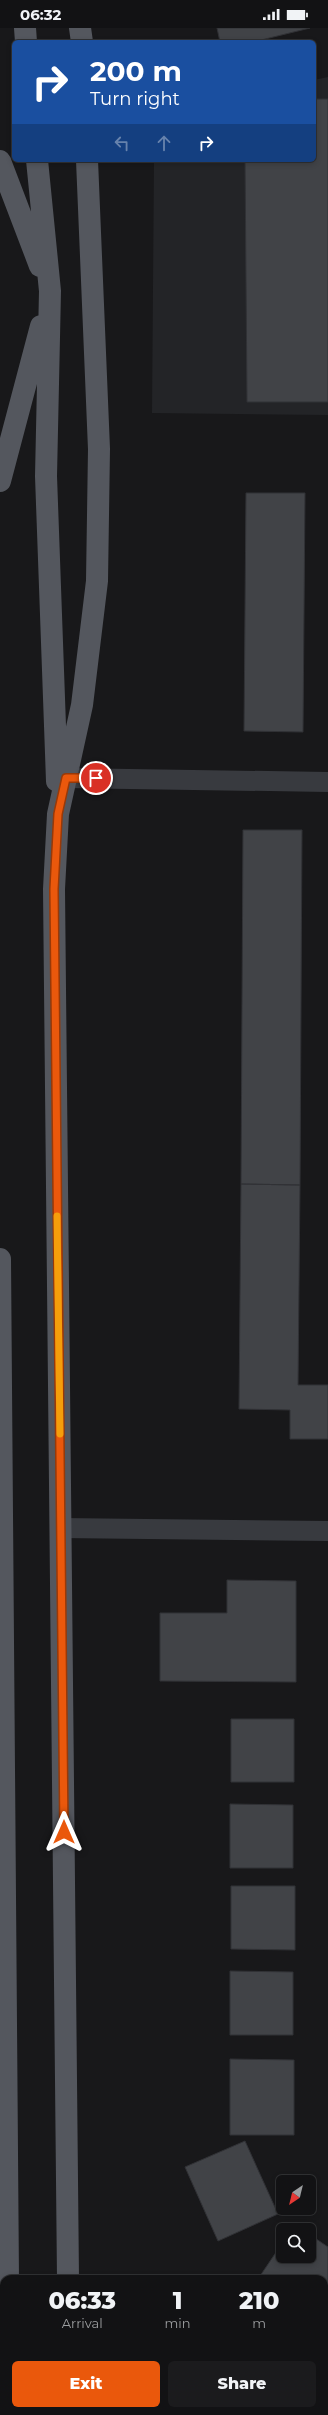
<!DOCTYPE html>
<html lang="en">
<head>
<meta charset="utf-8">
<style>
	body { margin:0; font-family:Montserrat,sans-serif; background:#1b1b1d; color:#f1f3f6; height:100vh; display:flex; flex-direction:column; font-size:15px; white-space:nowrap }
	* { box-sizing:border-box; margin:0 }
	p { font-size:13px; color:#9c9ea0 }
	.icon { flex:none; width:22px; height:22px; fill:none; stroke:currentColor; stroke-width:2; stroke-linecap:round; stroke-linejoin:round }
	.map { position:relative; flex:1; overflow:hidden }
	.panel { position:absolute; left:0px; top:2247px; width:328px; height:140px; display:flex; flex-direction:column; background:#121214; border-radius:12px 12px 0 0; box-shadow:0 2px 6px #0003,0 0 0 1px #313234 }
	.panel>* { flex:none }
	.banner { position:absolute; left:12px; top:12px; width:304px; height:122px; border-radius:6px; box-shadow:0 2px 6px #0003,0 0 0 1px #313234; background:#1a4fa0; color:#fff; overflow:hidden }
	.needle { width:26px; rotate:215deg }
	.buttons { position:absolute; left:276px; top:2147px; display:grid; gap:8px }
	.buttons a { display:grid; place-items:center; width:40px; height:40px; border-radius:6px; background:#121214; box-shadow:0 2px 6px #0003,0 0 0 1px #313234; font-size:20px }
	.pin { position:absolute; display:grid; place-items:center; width:34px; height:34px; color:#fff; margin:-17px; border:2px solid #fff; border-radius:50%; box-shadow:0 1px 4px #0007 }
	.me { position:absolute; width:44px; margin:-22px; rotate:0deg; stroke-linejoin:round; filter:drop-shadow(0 0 3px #0008) }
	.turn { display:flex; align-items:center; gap:14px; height:84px; padding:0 12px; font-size:18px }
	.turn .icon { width:52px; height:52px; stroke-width:2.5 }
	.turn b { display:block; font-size:28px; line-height:34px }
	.lanes { display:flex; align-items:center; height:38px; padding:0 12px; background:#0003; justify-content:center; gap:20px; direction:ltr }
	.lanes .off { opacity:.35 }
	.eta { display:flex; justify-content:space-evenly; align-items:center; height:68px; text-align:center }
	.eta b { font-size:24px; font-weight:800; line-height:28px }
	.action { display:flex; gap:8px; margin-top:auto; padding:8px 12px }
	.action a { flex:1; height:46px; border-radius:6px; background:#ea580c; color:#fff; font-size:16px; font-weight:800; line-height:46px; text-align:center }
	.action a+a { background:#1b1b1d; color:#f1f3f6 }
	.status { display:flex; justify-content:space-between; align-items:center; height:28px; padding:0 20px; background:#121214; direction:ltr }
	.status svg { height:11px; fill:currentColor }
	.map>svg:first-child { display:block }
</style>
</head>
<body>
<div class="status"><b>06:32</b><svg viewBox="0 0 49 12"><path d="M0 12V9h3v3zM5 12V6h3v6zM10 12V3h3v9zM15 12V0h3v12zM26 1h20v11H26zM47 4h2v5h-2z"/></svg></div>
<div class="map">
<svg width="328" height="2387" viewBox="0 0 328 2387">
	<rect width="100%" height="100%" fill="#18181a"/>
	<!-- built -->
	<path fill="#232427" d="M328 49V387L152 385 154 132H314V52Z"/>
	<!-- building -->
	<path fill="#414347" stroke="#313236" d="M217 0H310L253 14H220Z
		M314 71H328V374H247L245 132H314Z
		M246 465H305L303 704 244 703Z
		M243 802H302L300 1157 241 1156Z
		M241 1156 300 1157 298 1357H328V1411H290V1382L239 1381Z
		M227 1552 296 1553V1654L160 1653V1585H227Z
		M231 1691H294V1754H231Z
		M230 1776 293 1777V1840H230Z
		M231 1858H295V1922L231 1921Z
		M230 1943 293 1944V2007H230Z
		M230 2031 294 2032V2107H230Z
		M245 2113 278 2186 218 2213 185 2139Z
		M294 2197 303 2202H291Z
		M309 2206 328 2219V2264L324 2270V2251H258L283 2214V2228H309Z
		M328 2347V2387H319L313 2383H324V2353Z"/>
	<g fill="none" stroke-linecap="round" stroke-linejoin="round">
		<!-- service -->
		<path stroke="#383a3f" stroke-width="20" d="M66 750 328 754
			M60 1500 328 1503"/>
		<!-- primary -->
		<path stroke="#54575e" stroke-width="22" d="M25 0 26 14
			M80 0 82 14
			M37 132 50 263 46 448 57 753
			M0 133 40 238
			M0 453 41 298
			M0 1231 8 2251
			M68 2251 54 861 58 786 82 677 97 553 99 421 87 132
			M10 2383V2387
			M70 2383V2387"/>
	</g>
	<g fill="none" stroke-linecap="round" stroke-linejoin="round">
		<defs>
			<path id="route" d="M64 1804 54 861 58 786 66 750H96"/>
		</defs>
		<!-- route casing -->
		<use href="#route" stroke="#983908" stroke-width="10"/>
		<!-- route -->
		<use href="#route" stroke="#ea580c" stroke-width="7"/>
		<!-- slow -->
		<path stroke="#f59e0b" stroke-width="7" d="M57 1188 60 1406"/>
	</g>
</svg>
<div class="buttons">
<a><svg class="needle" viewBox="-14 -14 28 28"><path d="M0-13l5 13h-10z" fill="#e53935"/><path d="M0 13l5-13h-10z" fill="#9c9ea0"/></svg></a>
<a><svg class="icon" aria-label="search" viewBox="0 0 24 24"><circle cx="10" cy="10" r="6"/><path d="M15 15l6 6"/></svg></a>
</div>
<div class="pin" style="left:96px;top:750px;background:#d93025"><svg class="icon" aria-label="arrive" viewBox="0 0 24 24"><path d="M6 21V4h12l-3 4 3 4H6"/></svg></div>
<svg class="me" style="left:64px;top:1804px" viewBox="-20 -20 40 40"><path d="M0-17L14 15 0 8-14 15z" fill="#ea580c" stroke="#fff" stroke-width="4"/></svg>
<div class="banner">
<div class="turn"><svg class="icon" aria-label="right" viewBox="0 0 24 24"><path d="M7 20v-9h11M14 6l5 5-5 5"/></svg><div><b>200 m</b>Turn right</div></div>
<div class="lanes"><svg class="icon off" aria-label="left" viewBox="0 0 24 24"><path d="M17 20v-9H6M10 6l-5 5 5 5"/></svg><svg class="icon off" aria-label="ahead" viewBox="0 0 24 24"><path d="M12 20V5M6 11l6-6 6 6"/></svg><svg class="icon" aria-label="right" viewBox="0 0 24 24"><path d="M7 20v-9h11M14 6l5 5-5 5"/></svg></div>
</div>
<section class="panel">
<div class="eta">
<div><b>06:33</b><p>Arrival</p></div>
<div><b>1</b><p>min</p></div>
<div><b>210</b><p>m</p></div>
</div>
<div class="action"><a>Exit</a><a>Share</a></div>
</section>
</div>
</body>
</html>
